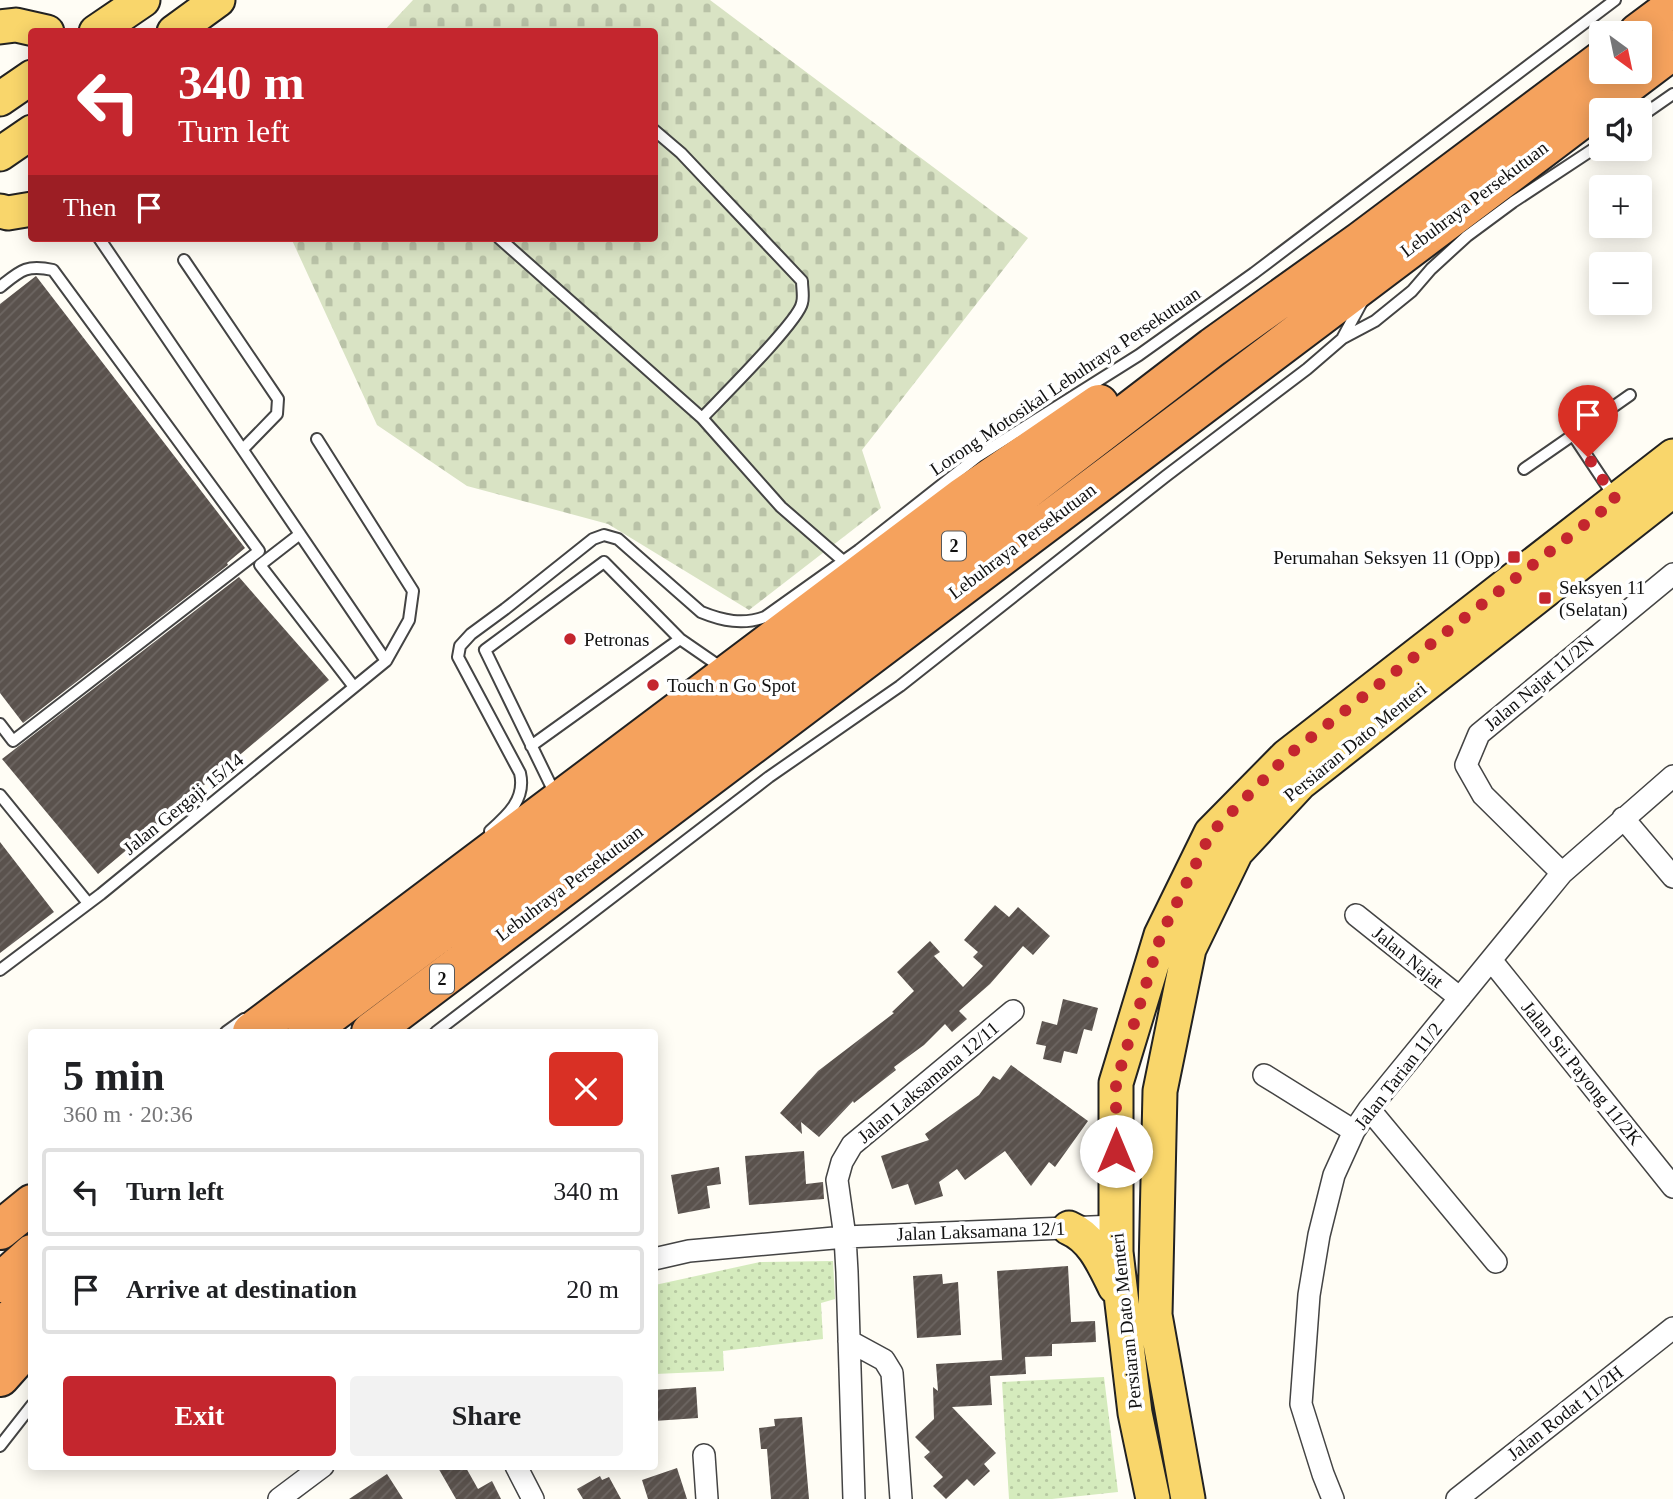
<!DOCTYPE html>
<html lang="en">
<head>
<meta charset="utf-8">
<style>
	body { margin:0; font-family:"Times New Roman",serif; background:#f2f2f2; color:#202124; height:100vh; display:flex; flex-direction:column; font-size:26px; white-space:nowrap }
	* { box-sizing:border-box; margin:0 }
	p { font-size:23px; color:#757577 }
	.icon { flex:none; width:38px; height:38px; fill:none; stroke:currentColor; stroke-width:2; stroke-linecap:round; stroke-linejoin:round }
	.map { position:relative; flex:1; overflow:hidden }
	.sheet { position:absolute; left:28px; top:1029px; width:630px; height:441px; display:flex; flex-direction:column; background:#fff; border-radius:7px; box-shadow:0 4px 18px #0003 }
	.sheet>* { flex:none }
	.guide { position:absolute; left:28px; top:28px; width:630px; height:214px; border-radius:7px; box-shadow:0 4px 18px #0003; background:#c4262e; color:#fff; overflow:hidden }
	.needle { width:46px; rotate:147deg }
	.controls { position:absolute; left:1589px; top:21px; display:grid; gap:14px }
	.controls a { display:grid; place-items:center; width:63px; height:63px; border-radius:7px; background:#fff; box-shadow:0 4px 18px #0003; font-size:35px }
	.pin { position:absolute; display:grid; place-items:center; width:60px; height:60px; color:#fff; margin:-72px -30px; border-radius:50% 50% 50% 0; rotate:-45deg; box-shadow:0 0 7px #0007 }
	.pin .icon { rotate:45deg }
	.me { position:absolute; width:77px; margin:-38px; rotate:0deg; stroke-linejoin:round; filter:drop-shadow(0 0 5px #0008) }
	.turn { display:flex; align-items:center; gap:24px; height:147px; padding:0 35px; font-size:32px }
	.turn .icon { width:91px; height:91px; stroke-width:2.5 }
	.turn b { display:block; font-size:49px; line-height:60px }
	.then { display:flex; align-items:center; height:66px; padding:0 35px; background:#0003; gap:14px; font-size:26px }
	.round { display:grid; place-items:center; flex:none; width:74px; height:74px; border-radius:7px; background:#f2f2f2 }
	.summary { display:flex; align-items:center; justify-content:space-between; height:119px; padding:0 35px }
	h1 { font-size:42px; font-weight:600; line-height:52px }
	.button { display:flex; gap:14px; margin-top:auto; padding:14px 35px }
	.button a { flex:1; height:80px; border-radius:7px; background:#c4262e; color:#fff; font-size:28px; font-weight:600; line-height:80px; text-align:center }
	.button a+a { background:#f2f2f2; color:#202124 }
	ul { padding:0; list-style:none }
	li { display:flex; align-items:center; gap:21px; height:88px; margin:0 14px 10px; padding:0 21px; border:4px solid #e0e0e0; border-radius:7px }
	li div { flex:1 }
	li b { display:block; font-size:26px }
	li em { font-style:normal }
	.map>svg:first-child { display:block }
</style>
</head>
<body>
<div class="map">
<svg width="1673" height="1499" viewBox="0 0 1673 1499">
	<defs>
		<pattern id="grass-dots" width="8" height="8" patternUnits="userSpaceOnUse" patternTransform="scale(1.75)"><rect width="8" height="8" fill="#d5ebbd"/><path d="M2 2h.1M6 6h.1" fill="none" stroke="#b6c8a1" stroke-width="1.8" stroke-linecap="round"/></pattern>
		<pattern id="cemetery-stones" width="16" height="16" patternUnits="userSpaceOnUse" patternTransform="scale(1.75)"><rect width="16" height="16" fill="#d9e3c4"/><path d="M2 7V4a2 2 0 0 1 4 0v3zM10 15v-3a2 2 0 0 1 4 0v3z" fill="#b9c2a7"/></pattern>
		<pattern id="building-hatch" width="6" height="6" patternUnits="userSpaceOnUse" patternTransform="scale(1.75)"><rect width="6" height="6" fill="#5a524d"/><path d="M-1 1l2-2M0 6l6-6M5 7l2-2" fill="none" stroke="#6d6662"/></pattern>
	</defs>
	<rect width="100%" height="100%" fill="#fffdf5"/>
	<!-- grass -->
	<path fill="url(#grass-dots)" d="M833 1261 835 1299 821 1303 823 1339 723 1351 724 1371 655 1374V1285L760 1262Z
		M1104 1377 1118 1492 1052 1499H1009L1002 1382Z"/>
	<!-- cemetery -->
	<path fill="url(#cemetery-stones)" d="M413 0H710L1028 238 862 450 881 508 749 610 608 524 467 486 377 425 291 238H654V32L384 31Z"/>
	<!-- building -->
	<path fill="url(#building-hatch)" d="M36 276 245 548 227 563 228 565 23 723 0 693V304Z
		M239 577 329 680 98 874 2 759Z
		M0 842 54 912 0 953Z
		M995 905 1009 917 1018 907 1050 936 1033 955 1023 946 990 984 959 1011 967 1019 952 1032 945 1024 924 1045 894 1067 896 1070 854 1103 853 1101 819 1137 801 1122 802 1134 780 1113 818 1071 894 1013 892 1012 914 991 897 972 930 941 940 952 934 956 963 987 983 966 973 957 978 952 964 940Z
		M1063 999 1098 1008 1092 1031 1084 1029 1077 1054 1064 1051 1061 1063 1043 1059 1046 1046 1036 1044 1042 1021 1057 1025Z
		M1011 1065 1088 1121 1055 1167 1049 1162 1031 1186 1005 1151 965 1180 957 1169 939 1182 943 1196 915 1205 908 1184 892 1189 881 1156 929 1140 925 1134 979 1095 993 1076 1000 1080Z
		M804 1151 806 1184 823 1182 824 1199 749 1205 745 1156Z
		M719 1167 721 1184 707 1186 710 1208 678 1214 671 1175Z
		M1068 1266 1071 1322 1095 1321 1096 1342 1052 1344V1356L1025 1357 1026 1374 990 1376 992 1405 952 1407 996 1453 984 1464 990 1471 974 1486 967 1479 946 1499 933 1486 943 1477 924 1457 930 1452 915 1437 934 1419 933 1387 938 1391 936 1364 1002 1360 997 1271Z
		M942 1274 943 1284 958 1282 961 1335 917 1338 913 1276Z
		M696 1387 698 1418 654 1421V1390Z
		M802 1417 809 1499H771L767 1449H761L759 1428 775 1426 774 1419Z
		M437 1466H465L478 1489 492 1481 501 1499H456Z
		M677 1468 687 1499H648L642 1480Z
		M387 1474 403 1499H349Z
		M600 1476 602 1480 609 1477 621 1499H583L577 1489Z"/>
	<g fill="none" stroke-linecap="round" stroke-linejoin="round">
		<defs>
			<path id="lane" d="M1640 117 1673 94
				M654 130 681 153 802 281C802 288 804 297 802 303 799 321 719 400 702 418
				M499 238 702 418 781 507 849 566
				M184 260 278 399 277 414 243 449
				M0 287C20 271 26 264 53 270L259 551 13 741 0 724
				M1343 337 1362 302
				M1573 435 1630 395
				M317 439 413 591 409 620 386 661
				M1524 469 1573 435 1615 498
				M300 534 260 565 354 687
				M531 746 680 639
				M0 795 88 903
				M556 796 485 650 604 562 680 639 722 668
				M490 831C508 815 526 799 520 773L458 657 460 646 471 634 505 609 593 539 604 535 618 539 701 612C723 621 743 625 765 617L859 550 977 457 1139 355 1254 273 1615 0
				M0 970 101 894 386 661 99 238
				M226 1032 244 1019
				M436 1032 769 777 900 686 1166 476 1307 369 1343 338 1375 321 1412 291 1431 269 1467 236 1513 202 1601 144
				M0 1446 32 1405"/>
			<path id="street" d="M1623 818 1673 877
				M1562 873 1483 795 1466 765 1479 734 1673 574
				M1356 915 1460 998
				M1491 960 1673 1187
				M1264 1075 1354 1131
				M1369 1109 1496 1262
				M654 1259 689 1251 845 1237 1116 1226
				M849 1341 884 1360 892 1373 901 1499
				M704 1455 707 1499
				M516 1466 533 1499
				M279 1499 323 1466
				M854 1499 847 1272 845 1237 837 1180 842 1162 852 1145 1013 1011
				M1333 1499 1323 1474 1301 1404 1309 1295 1319 1235 1334 1175 1354 1131 1369 1109 1562 873 1673 776
				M1457 1499 1673 1328"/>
			<path id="primary" d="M0 27 16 25 47 32
				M96 32 143 0
				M174 32 218 0
				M0 99 32 77
				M0 154 32 132
				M0 211 8 213 32 209
				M1069 1228C1093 1238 1104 1265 1115 1287
				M1153 1499 1135 1413 1116 1252V1083L1161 935 1211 833 1287 756 1673 456
				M1188 1499 1155 1315 1160 1091 1189 949 1236 852 1300 783 1673 490"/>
			<path id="highway" d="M1638 33 1673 7
				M252 1032 963 497 1099 404
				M307 1032 883 600 1213 347 1361 241 1601 61
				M371 1032 1673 50
				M0 1230 32 1204
				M0 1283 32 1254
				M0 1330 32 1299
				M0 1377 32 1341"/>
		</defs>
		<!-- lane casing -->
		<use href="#lane" stroke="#444" stroke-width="14"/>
		<!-- street casing -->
		<use href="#street" stroke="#444" stroke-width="24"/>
		<!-- primary casing -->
		<use href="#primary" stroke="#222" stroke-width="37"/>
		<!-- highway casing -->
		<use href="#highway" stroke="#222" stroke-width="42"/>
		<!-- lane -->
		<use href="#lane" stroke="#fff" stroke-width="10"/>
		<!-- street -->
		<use href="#street" stroke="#fff" stroke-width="21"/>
		<!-- primary -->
		<use href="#primary" stroke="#f9d66b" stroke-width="33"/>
		<!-- highway -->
		<use href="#highway" stroke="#f5a25d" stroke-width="38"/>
	</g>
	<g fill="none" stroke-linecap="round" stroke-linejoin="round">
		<!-- route -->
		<path stroke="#c4262e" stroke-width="12" stroke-dasharray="0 21.6" d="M1116 1151V1083L1161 935 1211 833 1287 756 1616 500 1588 457"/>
	</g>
	<!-- markers -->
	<g fill="#c4262e" stroke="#fff" stroke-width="2.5">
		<rect x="1507" y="550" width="14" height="14" rx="3.5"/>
		<rect x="1538" y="591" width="14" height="14" rx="3.5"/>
		<circle cx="570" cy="639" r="7"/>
		<circle cx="653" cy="685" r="7"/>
	</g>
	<g text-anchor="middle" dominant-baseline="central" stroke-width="7" stroke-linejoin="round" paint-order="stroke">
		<!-- shield labels -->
		<g fill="#fff" stroke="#585858" stroke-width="2">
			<rect x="942" y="531.5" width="24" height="29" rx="5"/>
			<rect x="430" y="964.5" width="24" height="29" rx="5"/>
		</g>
		<g font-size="18" font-weight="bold" fill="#111">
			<text x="954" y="546">2</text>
			<text x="442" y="979">2</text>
		</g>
		<!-- street labels -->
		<g font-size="19" fill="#111" stroke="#fff">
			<text transform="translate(1474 199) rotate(-37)">Lebuhraya Persekutuan</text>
			<text transform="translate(1065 381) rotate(-34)">Lorong Motosikal Lebuhraya Persekutuan</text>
			<text transform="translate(1022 541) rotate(-37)">Lebuhraya Persekutuan</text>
			<text transform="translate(1539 683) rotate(-40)">Jalan Najat 11/2N</text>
			<text transform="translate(1355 742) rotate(-39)">Persiaran Dato Menteri</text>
			<text transform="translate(183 804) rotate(-39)">Jalan Gergaji 15/14</text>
			<text transform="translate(569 883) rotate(-37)">Lebuhraya Persekutuan</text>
			<text transform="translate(1408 957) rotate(39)">Jalan Najat</text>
			<text transform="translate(1582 1073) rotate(51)">Jalan Sri Payong 11/2K</text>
			<text transform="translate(1398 1076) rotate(-52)">Jalan Tarian 11/2</text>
			<text transform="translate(928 1082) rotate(-40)">Jalan Laksamana 12/11</text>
			<text transform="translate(981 1231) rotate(-2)">Jalan Laksamana 12/1</text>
			<text transform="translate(1126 1321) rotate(-96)">Persiaran Dato Menteri</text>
			<text transform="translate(1565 1413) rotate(-38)">Jalan Rodat 11/2H</text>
		</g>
		<!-- poi labels -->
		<g font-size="19" fill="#111" stroke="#fff" text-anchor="start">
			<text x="1500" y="557" text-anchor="end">Perumahan Seksyen 11 (Opp)</text>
			<text x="1559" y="587">Seksyen 11<tspan x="1559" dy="22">(Selatan)</tspan></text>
			<text x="584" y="639">Petronas</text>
			<text x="667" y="685">Touch n Go Spot</text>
		</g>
	</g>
</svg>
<div class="controls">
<a><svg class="needle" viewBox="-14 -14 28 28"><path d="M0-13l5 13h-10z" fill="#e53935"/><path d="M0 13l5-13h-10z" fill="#757577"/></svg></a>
<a><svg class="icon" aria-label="sound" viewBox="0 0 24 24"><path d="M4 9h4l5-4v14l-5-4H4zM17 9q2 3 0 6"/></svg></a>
<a>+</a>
<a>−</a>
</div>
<div class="pin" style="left:1588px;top:457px;background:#d93025"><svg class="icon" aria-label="arrive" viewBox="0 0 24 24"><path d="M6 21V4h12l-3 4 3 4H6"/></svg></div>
<svg class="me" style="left:1116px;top:1151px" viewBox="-20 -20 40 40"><circle r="19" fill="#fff"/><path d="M0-13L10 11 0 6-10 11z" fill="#c4262e"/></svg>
<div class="guide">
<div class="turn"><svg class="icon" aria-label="left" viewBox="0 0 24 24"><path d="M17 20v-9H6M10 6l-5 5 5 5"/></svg><div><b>340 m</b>Turn left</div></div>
<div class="then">Then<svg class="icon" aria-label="arrive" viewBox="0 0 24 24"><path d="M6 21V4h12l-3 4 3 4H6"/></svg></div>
</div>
<section class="sheet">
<div class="summary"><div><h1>5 min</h1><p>360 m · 20:36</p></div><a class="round" style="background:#d93025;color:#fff"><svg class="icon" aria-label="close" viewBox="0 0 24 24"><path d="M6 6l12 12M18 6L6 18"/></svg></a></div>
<ul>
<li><svg class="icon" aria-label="left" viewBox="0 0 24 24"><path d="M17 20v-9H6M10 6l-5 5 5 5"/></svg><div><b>Turn left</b></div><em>340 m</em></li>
<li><svg class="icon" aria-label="arrive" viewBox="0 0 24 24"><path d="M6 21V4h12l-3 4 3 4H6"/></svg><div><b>Arrive at destination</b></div><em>20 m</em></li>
</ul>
<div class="button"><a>Exit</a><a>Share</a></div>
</section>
</div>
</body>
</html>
